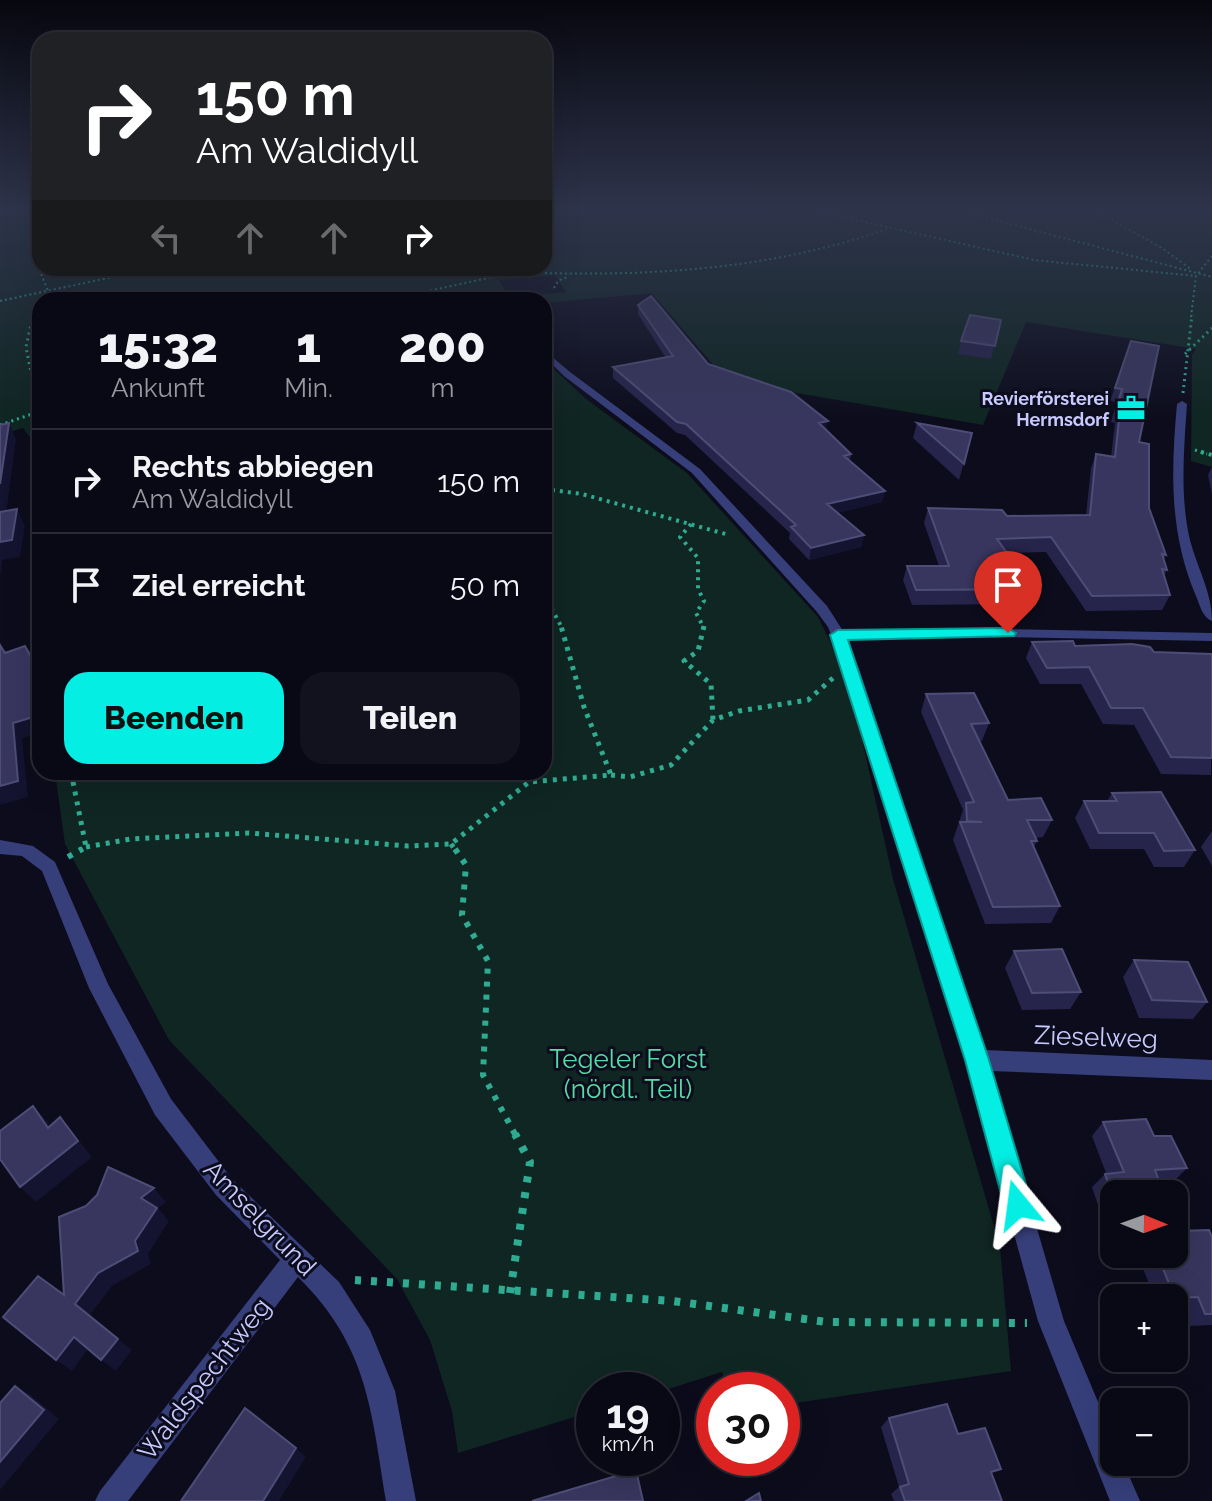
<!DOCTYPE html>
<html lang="de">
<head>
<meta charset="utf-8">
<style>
	body { margin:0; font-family:Raleway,sans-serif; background:#12121e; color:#f1f3f6; height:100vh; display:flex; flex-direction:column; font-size:30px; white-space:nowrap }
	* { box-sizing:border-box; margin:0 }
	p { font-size:26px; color:#999aa0 }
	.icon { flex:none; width:44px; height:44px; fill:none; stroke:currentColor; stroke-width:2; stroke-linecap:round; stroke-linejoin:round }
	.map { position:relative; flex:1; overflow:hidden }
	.panel { position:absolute; left:32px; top:292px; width:520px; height:488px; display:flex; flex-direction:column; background:#090915; border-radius:24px; box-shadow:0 8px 32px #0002,0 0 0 2px #292a34 }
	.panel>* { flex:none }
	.hud { position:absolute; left:32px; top:32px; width:520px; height:244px; border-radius:24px; box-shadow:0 8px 32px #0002,0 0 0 2px #292a34; background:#202124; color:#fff; overflow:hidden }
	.needle { width:52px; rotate:91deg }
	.fabs { position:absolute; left:1100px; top:1180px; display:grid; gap:16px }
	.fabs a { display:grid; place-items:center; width:88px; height:88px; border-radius:16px; background:#090915; box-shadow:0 8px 32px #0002,0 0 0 2px #292a34; font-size:40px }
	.speed { position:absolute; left:576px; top:1372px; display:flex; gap:16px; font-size:40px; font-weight:700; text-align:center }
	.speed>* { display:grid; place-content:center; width:104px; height:104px; border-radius:50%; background:#090915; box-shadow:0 8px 32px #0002,0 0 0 2px #292a34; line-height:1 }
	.speed small { font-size:20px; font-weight:400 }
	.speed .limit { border:12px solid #d22; background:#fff; color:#111 }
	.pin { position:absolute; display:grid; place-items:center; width:68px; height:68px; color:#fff; margin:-82px -34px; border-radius:50% 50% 50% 0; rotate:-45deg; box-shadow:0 0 8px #0007 }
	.pin .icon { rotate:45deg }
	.me { position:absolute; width:88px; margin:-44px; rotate:344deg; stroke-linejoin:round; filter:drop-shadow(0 0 6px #0008) }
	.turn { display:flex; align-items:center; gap:28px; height:168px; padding:0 32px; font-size:36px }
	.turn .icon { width:104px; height:104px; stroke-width:2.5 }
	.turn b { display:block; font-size:56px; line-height:68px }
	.lanes { display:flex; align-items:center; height:76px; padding:0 32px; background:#0003; justify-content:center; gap:40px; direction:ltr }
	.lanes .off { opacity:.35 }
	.eta { display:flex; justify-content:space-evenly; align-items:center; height:136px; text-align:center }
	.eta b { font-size:48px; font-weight:800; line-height:56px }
	.cta { display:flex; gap:16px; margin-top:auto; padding:16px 32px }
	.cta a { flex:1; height:92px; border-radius:24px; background:#04eee3; color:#111; font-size:32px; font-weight:800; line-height:92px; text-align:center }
	.cta a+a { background:#12121e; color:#f1f3f6 }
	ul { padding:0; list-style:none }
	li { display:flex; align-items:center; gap:24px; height:104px; padding:0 32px; border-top:2px solid #292a34 }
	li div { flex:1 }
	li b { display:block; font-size:30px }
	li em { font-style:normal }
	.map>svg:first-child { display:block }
</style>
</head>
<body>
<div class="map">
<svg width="1212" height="1501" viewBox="0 0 1212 1501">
	<rect width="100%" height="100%" fill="#0c0c1c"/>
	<!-- green -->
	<path fill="#0f2622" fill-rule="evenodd" d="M0 210H40V268H544V210H1212V467L1191 461 1192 355 1196 349 1026 322 983 425 727 381 652 293 544 303 40 300V451L23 428 0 435ZM555 275 566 292 509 297 499 280Z
		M544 360 586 399 687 473 818 617 849 681 893 879 1000 1247 1011 1371 782 1405V1390H727L722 1372 662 1391 594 1390V1411L458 1453 452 1411 430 1340 397 1279 169 1040 65 844 55 772H544Z"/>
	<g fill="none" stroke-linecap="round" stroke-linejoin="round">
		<!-- path-far5 -->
		<path stroke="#2fab92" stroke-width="2" stroke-dasharray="2 3" stroke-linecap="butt" d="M0 210H10
			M812 210 1034 260 1196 276
			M957 210 1212 277
			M1094 210 1162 248 1192 270
			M40 241 35 259 48 291 42 300
			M495 271C626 278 762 273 887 229
			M554 288 558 281 569 276
			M407 300 424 292 497 276
			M0 301 155 268
			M32 317 40 303
			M1191 317 1196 276 1212 256"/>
		<!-- path-far4 -->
		<path stroke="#2fab92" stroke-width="3" stroke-dasharray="2 4" stroke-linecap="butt" d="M33 315 26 347 40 418
			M1185 354 1212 328
			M1183 393 1192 315
			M0 425 38 412
			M1195 450 1207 454"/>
		<!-- path-far3 -->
		<path stroke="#2fab92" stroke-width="4" stroke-dasharray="3 5" stroke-linecap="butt" d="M1201 452 1212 455
			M544 489 582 494 729 535
			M691 524 680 537 698 558V589L704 601 696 613 704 628
			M544 594 562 628"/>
		<!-- path-far2 -->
		<path stroke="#2fab92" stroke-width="5" stroke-dasharray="4 6" stroke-linecap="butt" d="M704 626 698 651 684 661 711 684 713 720
			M71 772 86 847 79 851
			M611 775 630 777 671 765 713 720 739 711 808 700 833 678
			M451 844 456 851
			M86 847 131 839 249 833 408 846 451 844 529 782 611 775 584 707 561 626"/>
		<!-- path-far1 -->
		<path stroke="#2fab92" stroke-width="6" stroke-dasharray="5 8" stroke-linecap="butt" d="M455 849 466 865 462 915 488 961 483 1075 516 1136
			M68 857 82 849"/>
		<!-- path -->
		<path stroke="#2fab92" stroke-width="8" stroke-dasharray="6 10" stroke-linecap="butt" d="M355 1280 673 1301 826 1322 1027 1323
			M510 1293 530 1162 515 1134"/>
		<!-- service -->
		<path fill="#373f7b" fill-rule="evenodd" d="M506 290 508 291 514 300H506L502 292Z
			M544 350 570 372V376H564L544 356Z"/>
		<!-- minor -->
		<path fill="#373f7b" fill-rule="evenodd" d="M564 372H570L700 469 827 606 843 631 1008 629 1212 633V641L1008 637 847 639 860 672 985 1050 1212 1060V1080L991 1071 1064 1321 1114 1440V1462H1123L1140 1501H1110L1038 1321 966 1060 846 672 828 627 817 612 692 473 564 376Z
			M1182 401 1187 404C1184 448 1180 493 1189 536 1196 566 1212 591 1212 621 1202 617 1200 605 1196 596 1169 533 1171 471 1177 404Z
			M0 840 33 846 55 862 108 984 171 1099 232 1179 339 1282 370 1330 395 1391 416 1501H386C371 1410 368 1346 298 1277L128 1501H95L100 1491 280 1260 216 1195 155 1115 89 988 42 871 22 856 0 854Z"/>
	</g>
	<!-- wall -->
	<path fill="#26244b" d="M638 305 708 364 826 430 851 454 850 460 885 491 882 502 837 513 864 535 861 547 809 560 789 539 790 533 685 435 677 433 613 378V367L666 358 638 314Z
		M1001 320 991 359 958 354 961 341Z
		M1131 341 1139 442 1149 508 1166 555 1164 559 1167 570 1164 576 1170 595 1162 610 1086 611 1046 552 1007 553 1033 589 1027 604 912 605 903 580 907 566H939L924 523 928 508 1007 516 1086 515 1091 468 1096 454 1111 457 1115 423 1111 422 1117 402 1110 401Z
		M917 423 972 433 959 480 913 438Z
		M1212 467V494L1208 475Z
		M1032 642 1154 652 1212 654 1211 775 1161 774 1134 725 1103 724 1081 684H1040L1026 658Z
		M926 694 989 723 982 741H979L1008 800 1052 820 1043 837 1035 838 1037 841 1034 847 1060 906 1051 923 985 924 953 840 963 810 921 712Z
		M1112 793 1195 850 1184 867H1154L1144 849H1090L1075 818 1084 801H1107Z
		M1212 831V866L1201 847Z
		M1014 951 1081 992 1070 1009 1022 1010 1005 968Z
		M1134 960 1207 1002 1193 1019 1139 1018 1123 977Z
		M1103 1122 1154 1136 1187 1168 1173 1182 1160 1183 1114 1194V1211H1100L1092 1187 1106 1173 1092 1136Z
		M1177 1231 1212 1237V1325L1189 1326 1182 1308 1174 1309V1298H1155L1137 1254H1174Z
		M889 1418 958 1434 992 1475 1002 1501H894L891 1494 899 1487 881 1427Z"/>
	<!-- shaded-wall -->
	<path fill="#141330" d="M828 421 826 432 819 423Z
		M9 423 16 439 4 530 0 522V484Z
		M885 491 882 502 825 516 827 504Z
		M17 509 25 526 20 557 2 560 0 578V542Z
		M864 535 861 547 809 560 811 548Z
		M34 662 40 674V713Z
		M40 715V733L22 738 28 797 0 805V786L13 723Z
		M33 1106 48 1122 62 1143 48 1128Z
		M60 1117 92 1157 36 1202 20 1187Z
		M154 1188 166 1202 158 1208 169 1221 148 1254 151 1264 112 1286 89 1316 75 1304 98 1273 135 1241 141 1198Z
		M74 1337 89 1348 72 1371 56 1360Z
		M118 1339 132 1350 116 1371 101 1360Z
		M15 1386 31 1395 59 1419 0 1490V1462Z
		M296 1448 306 1457 279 1501H263Z"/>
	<!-- building -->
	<path fill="#38365e" stroke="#4e4d77" stroke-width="2" d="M651 296 708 364 791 392 828 421 819 423 851 454 844 456 885 491 827 504 864 535 811 548 791 527 796 525 686 424 677 422 613 367 673 356 638 305Z
		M970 315 1001 320 995 346 961 341Z
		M1131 341 1159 346 1139 442 1149 444V508L1166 555 1162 554 1167 570 1162 569 1170 595 1092 596 1051 537 997 539 1033 589 916 590 907 566H949L928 508 1002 510 1007 516 1090 515 1096 454 1115 457 1120 410 1116 409 1122 389 1115 388Z
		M9 423 0 484V425Z
		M917 423 972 433 964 464Z
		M17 509 12 540 0 542V512Z
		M1073 641 1075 646 1132 644 1150 647 1154 652 1212 654V758L1171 757 1143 708H1111L1089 667 1047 668 1032 642Z
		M0 645 5 653 25 646 34 662 40 713V715L13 723 18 781 0 786Z
		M974 693 989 723 971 724 1008 800 1041 798 1052 820H1027L1037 841H1031L1060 906 993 907 960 822H982L967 821 966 803 974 802 926 694Z
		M1161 792 1195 850 1164 851 1154 833H1099L1084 801H1117L1112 793Z
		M1062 949 1081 992 1032 993 1014 951Z
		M1134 960 1188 962 1207 1002 1152 1000Z
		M33 1106 48 1128 60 1117 78 1141 20 1187 0 1159V1131Z
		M1146 1119 1154 1136H1171L1187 1168 1155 1170 1164 1194H1114L1113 1197 1105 1174 1124 1172 1103 1122Z
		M108 1167 154 1188 141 1198 157 1208 135 1241 138 1251 98 1273 75 1304 118 1339 101 1360 74 1337 56 1360 3 1317 38 1276 64 1295 59 1217 86 1206 97 1195Z
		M1174 1223 1177 1231 1209 1230 1212 1237V1314H1205L1198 1297 1175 1298 1157 1254H1174Z
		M15 1386 44 1410 0 1462V1403Z
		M947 1404 958 1434 985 1428 1001 1469 991 1472 1002 1501H905L900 1487 909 1484 889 1418Z
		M245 1408 296 1448 263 1501H181Z
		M636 1470 643 1501H532Z
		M759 1493 761 1501H746Z"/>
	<!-- sky -->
	<linearGradient id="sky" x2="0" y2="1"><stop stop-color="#07070f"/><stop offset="0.5" stop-color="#2e344b"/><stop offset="1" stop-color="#2e344b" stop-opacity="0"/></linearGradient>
	<rect width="1212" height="420" fill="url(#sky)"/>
	<!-- route -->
	<path fill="#04eee3" stroke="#039b94" stroke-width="2" d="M1008 628 1016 633 1014 636 848 640 989 1060 1032 1205 1028 1215 1018 1219 1008 1215 1004 1205 965 1060 830 635 838 630Z"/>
	<!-- icons -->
	<defs>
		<symbol id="office-bare" viewBox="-9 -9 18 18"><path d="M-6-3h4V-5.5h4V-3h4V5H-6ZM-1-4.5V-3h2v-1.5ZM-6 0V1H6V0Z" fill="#04eee3" stroke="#0c0c1c" stroke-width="2.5" paint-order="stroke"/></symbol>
	</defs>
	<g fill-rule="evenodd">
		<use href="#office-bare" x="1111" y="388" width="40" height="40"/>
	</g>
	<g text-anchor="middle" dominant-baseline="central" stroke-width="6" stroke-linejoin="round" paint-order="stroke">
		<!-- far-poi labels -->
		<g font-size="18" font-weight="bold" fill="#c8cafe" stroke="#0c0c1c" text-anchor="end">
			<text x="1109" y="398">Revierförsterei<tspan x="1109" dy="21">Hermsdorf</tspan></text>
		</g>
		<!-- near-street labels -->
		<g font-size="26" fill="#c8cafe" stroke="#0c0c1c">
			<text transform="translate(1096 1037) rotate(2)">Zieselweg</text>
			<text transform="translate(260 1218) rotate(46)">Amselgrund</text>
			<text transform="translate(204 1379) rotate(-52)">Waldspechtweg</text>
		</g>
		<!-- near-park labels -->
		<g font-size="26" fill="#57dca7" stroke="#0c0c1c">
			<text x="628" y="1059">Tegeler Forst<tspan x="628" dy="30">(nördl. Teil)</tspan></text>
		</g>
	</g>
</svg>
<div class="fabs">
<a><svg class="needle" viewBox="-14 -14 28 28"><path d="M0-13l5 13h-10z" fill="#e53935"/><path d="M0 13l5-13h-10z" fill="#999aa0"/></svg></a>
<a>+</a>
<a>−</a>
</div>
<div class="speed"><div>19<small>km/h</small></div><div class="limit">30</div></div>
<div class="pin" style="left:1008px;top:633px;background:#d93025"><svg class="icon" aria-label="arrive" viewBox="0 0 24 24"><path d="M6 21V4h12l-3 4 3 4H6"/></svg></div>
<svg class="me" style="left:1018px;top:1205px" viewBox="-20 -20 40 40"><path d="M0-17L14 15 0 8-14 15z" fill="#04eee3" stroke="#fff" stroke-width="4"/></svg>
<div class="hud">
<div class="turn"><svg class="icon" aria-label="right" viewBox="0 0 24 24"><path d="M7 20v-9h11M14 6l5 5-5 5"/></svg><div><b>150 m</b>Am Waldidyll</div></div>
<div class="lanes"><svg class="icon off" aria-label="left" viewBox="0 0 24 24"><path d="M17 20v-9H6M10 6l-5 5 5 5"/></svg><svg class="icon off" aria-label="ahead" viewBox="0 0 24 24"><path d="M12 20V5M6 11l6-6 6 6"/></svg><svg class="icon off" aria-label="ahead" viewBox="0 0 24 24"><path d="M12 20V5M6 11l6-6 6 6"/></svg><svg class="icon" aria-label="right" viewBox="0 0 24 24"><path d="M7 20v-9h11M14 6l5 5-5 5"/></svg></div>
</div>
<section class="panel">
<div class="eta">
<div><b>15:32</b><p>Ankunft</p></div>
<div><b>1</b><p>Min.</p></div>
<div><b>200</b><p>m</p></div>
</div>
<ul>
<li><svg class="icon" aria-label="right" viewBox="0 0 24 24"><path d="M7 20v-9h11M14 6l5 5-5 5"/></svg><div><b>Rechts abbiegen</b><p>Am Waldidyll</p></div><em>150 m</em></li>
<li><svg class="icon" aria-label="arrive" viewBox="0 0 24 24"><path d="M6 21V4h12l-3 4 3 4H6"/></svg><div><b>Ziel erreicht</b></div><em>50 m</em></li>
</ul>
<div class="cta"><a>Beenden</a><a>Teilen</a></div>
</section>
</div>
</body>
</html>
